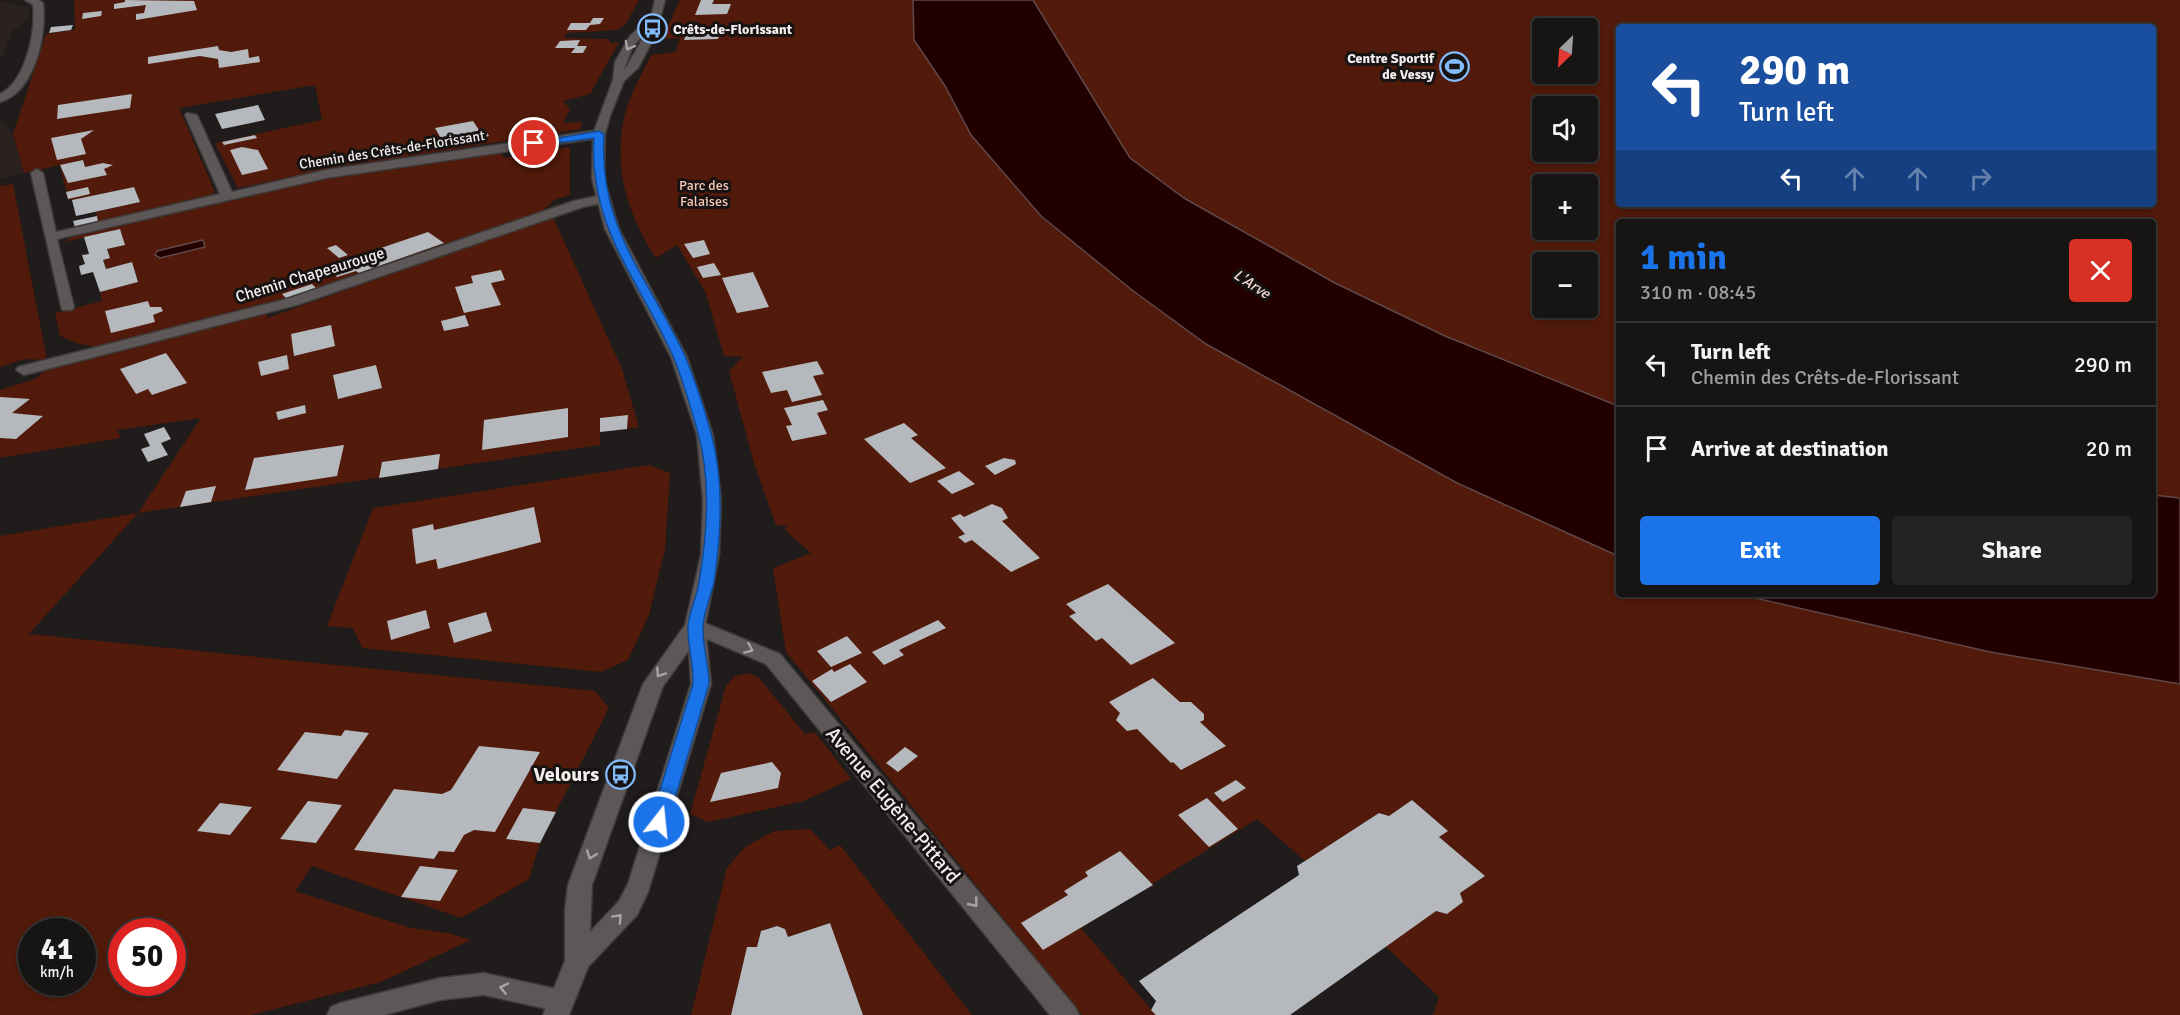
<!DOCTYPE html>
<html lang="en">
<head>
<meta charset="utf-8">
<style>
	body { margin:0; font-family:Signika,sans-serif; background:#242222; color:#f1f3f6; height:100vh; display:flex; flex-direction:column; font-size:22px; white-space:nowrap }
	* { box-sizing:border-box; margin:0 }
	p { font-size:20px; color:#9e9fa0 }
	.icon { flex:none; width:33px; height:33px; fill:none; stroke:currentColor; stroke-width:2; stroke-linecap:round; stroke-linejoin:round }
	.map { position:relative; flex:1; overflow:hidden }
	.sheet { position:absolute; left:1616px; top:219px; width:540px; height:378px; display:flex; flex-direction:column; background:#171514; border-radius:6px; box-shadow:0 3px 9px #0003,0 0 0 2px #363434 }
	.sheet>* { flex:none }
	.guide { position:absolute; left:1616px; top:24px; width:540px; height:183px; border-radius:6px; box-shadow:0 3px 9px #0003,0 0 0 2px #363434; background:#1a4fa0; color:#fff; overflow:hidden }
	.needle { width:39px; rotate:205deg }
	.fabs { position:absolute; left:1532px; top:18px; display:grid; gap:12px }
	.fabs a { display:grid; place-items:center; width:66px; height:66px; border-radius:6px; background:#171514; box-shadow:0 3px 9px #0003,0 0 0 2px #363434; font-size:30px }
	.speed { position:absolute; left:18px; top:918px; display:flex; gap:12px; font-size:30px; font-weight:700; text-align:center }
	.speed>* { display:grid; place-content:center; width:78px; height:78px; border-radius:50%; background:#171514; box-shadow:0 3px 9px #0003,0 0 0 2px #363434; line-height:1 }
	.speed small { font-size:15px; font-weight:400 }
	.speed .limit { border:9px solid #d22; background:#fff; color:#111 }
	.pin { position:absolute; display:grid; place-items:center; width:51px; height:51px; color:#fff; margin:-26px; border:3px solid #fff; border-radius:50%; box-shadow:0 2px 6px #0007 }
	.me { position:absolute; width:66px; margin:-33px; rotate:16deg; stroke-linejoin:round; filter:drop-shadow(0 0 4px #0008) }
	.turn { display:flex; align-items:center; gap:21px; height:126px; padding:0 24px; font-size:27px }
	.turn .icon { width:78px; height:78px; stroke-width:2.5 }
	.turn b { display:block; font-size:42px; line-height:51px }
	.lanes { display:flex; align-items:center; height:57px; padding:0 24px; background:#0003; justify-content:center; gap:30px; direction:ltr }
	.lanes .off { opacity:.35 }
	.round { display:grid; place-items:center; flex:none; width:63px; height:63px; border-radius:6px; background:#242222 }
	.overview { display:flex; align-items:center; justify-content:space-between; height:102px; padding:0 24px }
	h1 { font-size:36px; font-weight:700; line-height:45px; color:#1a73e8 }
	.action { display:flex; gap:12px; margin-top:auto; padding:12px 24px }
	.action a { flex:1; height:69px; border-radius:6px; background:#1a73e8; color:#fff; font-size:24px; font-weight:700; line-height:69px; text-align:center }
	.action a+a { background:#242222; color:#f1f3f6 }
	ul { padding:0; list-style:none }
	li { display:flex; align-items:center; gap:18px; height:84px; padding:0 24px; border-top:2px solid #363434 }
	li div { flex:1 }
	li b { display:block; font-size:22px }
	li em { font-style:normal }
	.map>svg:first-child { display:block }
</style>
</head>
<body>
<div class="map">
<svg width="2180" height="1015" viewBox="0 0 2180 1015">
	<rect width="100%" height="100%" fill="#1f1c1b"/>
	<!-- built -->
	<path fill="#2b211e" d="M0 1 29 7V17L13 31 0 61Z
		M0 119 13 134 24 173 0 180Z"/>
	<!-- green -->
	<path fill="#511a0a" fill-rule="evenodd" d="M74 0H639L625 25 617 30 567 33 564 38 609 39 610 43 619 42 590 94 563 101 570 109 563 123 582 122 581 129 334 168 238 188 215 143 322 120 315 85 179 108 215 192 209 196 98 222 96 212 140 202 134 187 72 200 68 199 60 165 24 173 13 134 46 34 75 30Z
		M680 0H913L914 40 945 86 971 135 1041 217 1132 290 1206 344 1457 483 1618 556V594H1738L1990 652 2180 684V1015H1433L1439 997 1385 946 1436 911 1447 914 1463 902 1460 893 1485 876 1439 837 1447 830 1412 800 1389 816 1379 813 1305 861 1257 819 1081 928 1156 1015H1082L786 652 773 568 811 553 785 530 787 526 776 525 754 463 729 371 743 357 724 356 705 291 677 245 656 258C628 216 612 166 625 114 630 94 642 74 651 55L676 52 680 38 662 39Z
		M1033 0H2180V498L2153 495 2152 222H1618V406L1445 336 1335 283 1184 198 1130 158ZM1618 27H2152V204H1618ZM1542 28H1587V74H1542ZM1542 106H1587V152H1542ZM1542 184H1587V230H1542ZM1542 262H1587V308H1542Z
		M570 147V195L554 200 544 210 287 299 101 347 79 344 60 336 55 313 102 301 100 292 138 282 132 262 106 269 103 260 110 258 107 249 125 245 120 229 64 242 75 234 305 182 500 151 504 158Z
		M13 184 47 360 24 359 0 367V186Z
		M553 217 622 369 639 427 600 432V445L138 513 29 634 595 691 609 708 540 843 529 879 461 918 312 866 295 891 411 928 448 933 471 940 381 982 251 1015H0V536L138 513 201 418 117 430 121 438 0 458V390L35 379 48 368 267 311V318ZM32 932H82V982H32ZM122 932H172V982H122Z
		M649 465 670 473 665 549 649 615 628 660 601 672 362 648 353 628 327 626 373 508Z
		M747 673 758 677 805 734 815 732 851 779 804 801 708 822 690 814 726 686 735 676Z
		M810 829 830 850 840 845 972 1015H863L829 923 788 937 785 929 777 926 761 931 757 947 747 948 731 1015H691L727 868 745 847 774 831Z"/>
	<!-- water -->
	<path fill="#230000" stroke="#614848" stroke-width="1.5" d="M913 0H1033L1130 158 1184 198 1335 283 1445 336 1618 406V556L1457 483 1206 344 1132 290 1041 216 971 135 945 86 914 40Z
		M203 240 205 247 160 258 155 255 157 251Z
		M2153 495 2180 498V684L1990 652 1738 594H2152Z"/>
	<!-- building -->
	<path fill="#b5b8bc" d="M125 0 194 1 197 10 136 20V14L144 13 146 5 114 9V4L125 2Z
		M701 0H714L712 4H731L727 14 695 15Z
		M102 11 101 16 82 19 83 13Z
		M593 18H604L600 24 590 25 586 30H567L571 23H590Z
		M73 25 71 30 49 33 51 27Z
		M722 27 718 39 684 40 689 28Z
		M580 40 577 46H587L583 53H571L575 48H555L560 41Z
		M218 46 219 50 231 52 248 49 249 58 259 56 260 62 219 68 218 59 200 56 148 64V57Z
		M132 94 130 108 57 119 58 105Z
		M258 105 265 120 222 129 215 114Z
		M473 121 481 133H487L489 136 466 142 464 138 443 142 435 128Z
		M94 130 81 139 86 154 57 160 51 138Z
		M255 135 257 138 224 145 222 142Z
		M242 147 258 150 268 169 242 175 230 150Z
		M83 160 85 167 103 163 113 165 104 169 107 175 68 183 60 165Z
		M88 187 90 194 68 199 66 192Z
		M134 187 140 202 76 216 72 200Z
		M97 216 98 222 75 227 73 221Z
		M120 229 125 245 107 249 110 258 103 260 106 269 132 262 138 282 100 292 93 272 81 275 79 266 85 264 82 255 89 254 84 237Z
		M428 232 444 243 359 273 356 271 337 277 325 267Z
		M704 240 710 254 693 258 684 244Z
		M336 245 348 255 339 258 327 248Z
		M714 263 721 275 703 278 697 267Z
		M501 270 505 280 491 283 501 305 464 313 455 287 473 283 471 276Z
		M753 272 769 307 737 313 722 278Z
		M312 284 317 289 287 299 282 294Z
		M148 301 150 307H161L163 311 153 315 155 322 111 333 105 311Z
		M465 315 469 326 444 331 441 321Z
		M331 325 335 346 294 356 291 334Z
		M166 353 187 383 152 395 148 389 136 394 120 369Z
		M287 355 289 369 261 376 258 362Z
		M817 361 824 374 813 376 822 395 792 402 787 390 771 393 762 372Z
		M376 365 382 388 338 399 333 375Z
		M0 397 30 399 12 413 43 416 16 439 0 438Z
		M823 400 828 410 817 413 827 434 792 441 786 426 792 425 784 408Z
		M305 405 306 413 278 420 276 412Z
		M568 408V437L482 450 484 420Z
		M628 415 627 429 600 432V418Z
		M904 423 918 435 911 438 946 468 910 483 864 439Z
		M164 427 171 439 161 443 168 455 148 462 141 449 150 446 144 434Z
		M344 445 337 476 245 490 254 458Z
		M440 454 438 469 379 478 382 462Z
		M1004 458 1015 460 1016 464 995 475 985 466Z
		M959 471 975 484 952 494 937 481Z
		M216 486 211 502 180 507 186 491Z
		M992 504 1002 508 1008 518 1002 521 1040 558 1011 572 972 540 965 543 958 537 965 534 951 518 960 514 964 517Z
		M534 507 541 542 438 569 436 559 416 564 412 529 433 524 434 530Z
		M1108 584 1141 613 1175 643 1131 665 1102 638 1096 641 1069 616 1076 613 1066 604Z
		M426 610 430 628 391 640 387 621Z
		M486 612 492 631 454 643 448 623Z
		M938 620 946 628 899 650 904 655 884 665 872 652Z
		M847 636 862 653 831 667 817 651Z
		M850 664 867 682 831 702 812 681 832 669 834 672Z
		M1153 678 1180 702H1191L1204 714V720L1200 722 1226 746 1181 770 1173 762 1171 763 1137 729 1127 731 1116 720 1120 713 1109 702Z
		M345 730 369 733 337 779 277 770 305 732 341 736Z
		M479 746 540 752 495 832 474 830 464 835 454 852 439 851 434 859 354 850 394 789 442 794 451 790Z
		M905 747 918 756 898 772 886 763Z
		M772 762 781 773 778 788 710 802 721 773Z
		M1236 780 1246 788 1223 802 1214 793Z
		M1207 798 1238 829 1209 847 1178 815Z
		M1412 800 1448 831 1439 837 1485 876 1460 893 1463 902 1447 914 1436 911 1290 1015H1156L1151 1010 1156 1001 1139 981 1299 875 1297 866 1305 861 1379 813 1389 816Z
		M308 801 342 805 316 843 280 839Z
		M220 803 252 807 230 835 197 831Z
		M523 808 556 812 540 843 506 839Z
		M1120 851 1153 885 1043 950 1021 923 1068 895 1064 891 1088 876 1085 872Z
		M420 866 458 870 440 901 401 897Z
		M830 923 863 1015H731L747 947H757L761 931 777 926 785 929 788 937Z"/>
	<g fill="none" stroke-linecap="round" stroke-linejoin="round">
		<defs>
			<path id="lane" d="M25 0H39L43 3C47 35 35 92 0 102V94C26 81 36 32 33 5Z"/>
			<path id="street" d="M187 113 197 115 232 192 326 170 599 130 605 134 599 138 326 178 57 239 74 307 72 310H62L31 173 37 169 43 173 56 232 220 194 185 115Z
				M602 195 607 196V202L583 207 297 305 24 375 16 370 18 367 287 299 574 201Z
				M695 619 780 654 1075 1007 1079 1015H1050L766 664 688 631 685 626 688 621Z
				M484 973 561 990 570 993 574 1001 570 1009 561 1012 484 995 440 1000 384 1015H327L331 1007 340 1003 440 978Z"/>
			<path id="secondary" d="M655 0H665L656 34 638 68 624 81 610 116 605 134 604 179 619 229 687 357 713 435 721 501 719 555 705 626 711 684 648 892 637 915 588 967 569 1015H543L565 961V909L568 885 643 684 685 625 701 555 703 501 697 435 671 357 605 229 592 179 593 134 613 80 615 62 630 36 651 17ZM647 31 627 66 624 69 633 46ZM689 650 691 684 628 884 619 901 590 932 592 885 663 686Z"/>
		</defs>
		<!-- lane casing -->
		<use href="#lane" stroke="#3c3939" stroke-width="3"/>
		<!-- street casing -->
		<use href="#street" stroke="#3c3939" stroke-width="3"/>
		<!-- secondary casing -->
		<use href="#secondary" stroke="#3c3939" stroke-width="3"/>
		<!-- lane -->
		<use href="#lane" fill="#5d5857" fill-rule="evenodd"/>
		<!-- street -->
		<use href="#street" fill="#5d5857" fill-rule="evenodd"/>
		<!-- secondary -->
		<use href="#secondary" fill="#5d5857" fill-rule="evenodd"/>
	</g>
	<!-- one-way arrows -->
	<defs><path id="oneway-chevron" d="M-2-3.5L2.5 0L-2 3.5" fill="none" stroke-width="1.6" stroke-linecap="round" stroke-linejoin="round" transform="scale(1.5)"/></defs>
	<g stroke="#a8a4a3">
		<use href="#oneway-chevron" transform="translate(629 46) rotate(119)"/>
		<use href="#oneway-chevron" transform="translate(749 649) rotate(23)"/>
		<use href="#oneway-chevron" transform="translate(660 673) rotate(124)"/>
		<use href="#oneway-chevron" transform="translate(591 855) rotate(110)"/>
		<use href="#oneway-chevron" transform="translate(974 903) rotate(51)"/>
		<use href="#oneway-chevron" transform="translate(618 918) rotate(-47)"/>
		<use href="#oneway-chevron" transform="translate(504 988) rotate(-167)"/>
	</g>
	<!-- route -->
	<path fill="#1a73e8" stroke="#114b97" stroke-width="1.5" d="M599 131 604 134C598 229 648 276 685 356 695 380 704 408 711 433 724 479 721 536 714 582 711 596 704 611 703 626 702 644 709 665 709 684L668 822 665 827H653L650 822 693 684C694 664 687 643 688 626 689 611 697 597 699 582 707 536 711 479 698 433 691 408 683 380 673 356 639 280 588 226 594 138L534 146 530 143Z"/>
	<!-- icons -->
	<defs>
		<symbol id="bus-ring" viewBox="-11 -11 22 22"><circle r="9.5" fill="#161312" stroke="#82bcfa" stroke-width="1.5"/><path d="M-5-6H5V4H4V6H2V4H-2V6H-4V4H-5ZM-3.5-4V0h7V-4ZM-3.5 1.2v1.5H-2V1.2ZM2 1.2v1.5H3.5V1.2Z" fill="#82bcfa"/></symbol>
		<symbol id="stadium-ring" viewBox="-11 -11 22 22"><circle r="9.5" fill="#161312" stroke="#82bcfa" stroke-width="1.5"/><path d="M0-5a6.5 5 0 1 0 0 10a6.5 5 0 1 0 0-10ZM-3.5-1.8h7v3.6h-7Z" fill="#82bcfa"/></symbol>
	</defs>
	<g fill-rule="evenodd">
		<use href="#bus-ring" x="636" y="12" width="33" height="33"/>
		<use href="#stadium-ring" x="1438" y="50" width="33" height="33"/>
		<use href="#bus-ring" x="604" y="758" width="33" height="33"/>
	</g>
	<g text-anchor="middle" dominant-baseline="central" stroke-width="6" stroke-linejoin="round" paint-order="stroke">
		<!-- far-poi labels -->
		<g font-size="14" font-weight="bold" fill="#f2f0ef" stroke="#161312" text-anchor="start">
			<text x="673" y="29">Crêts-de-Florissant</text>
			<text x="1434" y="58" text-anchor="end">Centre Sportif<tspan x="1434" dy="16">de Vessy</tspan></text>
		</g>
		<!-- far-street labels -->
		<g font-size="14" fill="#f2f0ef" stroke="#161312">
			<text transform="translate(392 150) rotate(-9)">Chemin des Crêts-de-Florissant</text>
		</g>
		<!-- far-park labels -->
		<g font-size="14" fill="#fac6b7" stroke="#161312">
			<text x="704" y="185">Parc des<tspan x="704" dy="16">Falaises</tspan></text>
		</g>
		<!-- far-water labels -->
		<g font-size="15" font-style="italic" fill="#f2d8d0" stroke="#161312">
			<text transform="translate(1252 284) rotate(33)">L'Arve</text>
		</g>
		<!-- street labels -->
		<g font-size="16" fill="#f2f0ef" stroke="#161312">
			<text transform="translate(310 275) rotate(-17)">Chemin Chapeaurouge</text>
		</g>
		<!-- near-poi labels -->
		<g font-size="20" font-weight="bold" fill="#f2f0ef" stroke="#161312" text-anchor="end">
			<text x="599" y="774">Velours</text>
		</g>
		<!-- near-street labels -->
		<g font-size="20" fill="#f2f0ef" stroke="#161312">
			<text transform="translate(893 805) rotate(50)">Avenue Eugène-Pittard</text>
		</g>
	</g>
</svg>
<div class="fabs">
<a><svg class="needle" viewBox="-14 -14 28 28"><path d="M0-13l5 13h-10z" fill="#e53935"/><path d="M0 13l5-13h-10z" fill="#9e9fa0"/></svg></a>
<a><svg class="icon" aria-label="sound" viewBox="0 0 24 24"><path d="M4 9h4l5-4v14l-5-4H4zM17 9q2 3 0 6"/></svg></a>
<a>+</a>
<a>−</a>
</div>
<div class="speed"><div>41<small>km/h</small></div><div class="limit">50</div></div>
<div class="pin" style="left:534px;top:143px;background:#d93025"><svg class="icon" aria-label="arrive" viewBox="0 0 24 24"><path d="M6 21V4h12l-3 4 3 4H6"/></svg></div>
<svg class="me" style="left:659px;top:822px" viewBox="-20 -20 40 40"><circle r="17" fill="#1a73e8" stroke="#fff" stroke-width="3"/><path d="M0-11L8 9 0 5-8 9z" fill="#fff"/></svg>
<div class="guide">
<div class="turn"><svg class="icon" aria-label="left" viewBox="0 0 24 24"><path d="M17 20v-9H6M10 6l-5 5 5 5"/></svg><div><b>290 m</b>Turn left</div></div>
<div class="lanes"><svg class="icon" aria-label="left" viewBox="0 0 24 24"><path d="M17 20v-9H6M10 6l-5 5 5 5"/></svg><svg class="icon off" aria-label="ahead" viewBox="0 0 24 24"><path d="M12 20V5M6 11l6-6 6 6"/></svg><svg class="icon off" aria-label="ahead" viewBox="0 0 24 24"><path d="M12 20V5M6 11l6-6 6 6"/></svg><svg class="icon off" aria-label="right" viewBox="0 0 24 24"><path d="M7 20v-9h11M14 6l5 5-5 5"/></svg></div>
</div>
<section class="sheet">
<div class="overview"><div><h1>1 min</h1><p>310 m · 08:45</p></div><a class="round" style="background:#d93025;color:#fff"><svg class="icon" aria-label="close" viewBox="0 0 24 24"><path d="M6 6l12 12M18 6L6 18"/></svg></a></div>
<ul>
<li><svg class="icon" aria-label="left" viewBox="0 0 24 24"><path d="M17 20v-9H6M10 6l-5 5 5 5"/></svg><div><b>Turn left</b><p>Chemin des Crêts-de-Florissant</p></div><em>290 m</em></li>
<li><svg class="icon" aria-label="arrive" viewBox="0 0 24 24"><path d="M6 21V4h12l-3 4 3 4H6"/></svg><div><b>Arrive at destination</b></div><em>20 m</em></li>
</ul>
<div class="action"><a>Exit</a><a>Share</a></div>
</section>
</div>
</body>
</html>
